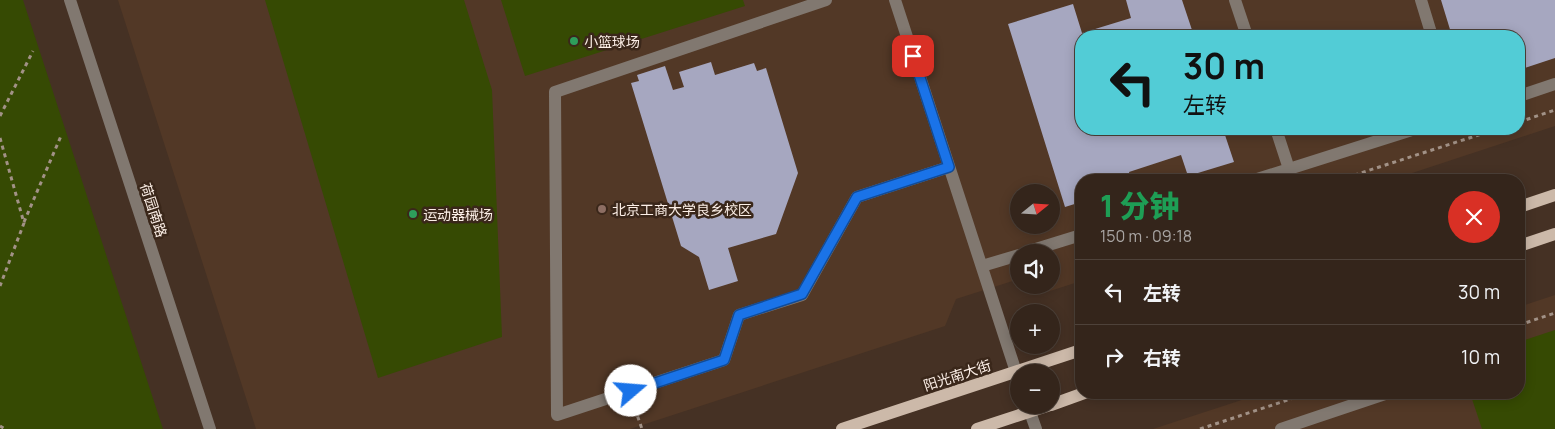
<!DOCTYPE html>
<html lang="zh">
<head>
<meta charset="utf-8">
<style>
	body { margin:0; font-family:Manrope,"Noto Sans SC",sans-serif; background:#3c2d24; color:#f1f3f6; height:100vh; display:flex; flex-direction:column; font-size:19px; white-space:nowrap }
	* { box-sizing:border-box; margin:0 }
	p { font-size:16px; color:#a9a5a3 }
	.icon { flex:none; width:28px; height:28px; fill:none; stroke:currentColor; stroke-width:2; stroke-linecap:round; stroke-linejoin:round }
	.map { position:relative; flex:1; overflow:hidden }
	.sheet { position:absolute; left:1075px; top:174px; width:450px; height:225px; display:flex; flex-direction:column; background:#34251b; border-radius:20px; box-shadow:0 2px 12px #0003,0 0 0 1px #4e423a }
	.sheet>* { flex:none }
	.top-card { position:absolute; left:1075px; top:30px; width:450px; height:105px; border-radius:20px; box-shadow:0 2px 12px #0003,0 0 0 1px #4e423a; background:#52ccd6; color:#111; overflow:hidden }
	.needle { width:32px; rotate:72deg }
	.tools { position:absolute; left:1010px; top:184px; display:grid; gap:10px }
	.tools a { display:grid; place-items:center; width:50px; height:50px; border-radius:50%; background:#34251b; box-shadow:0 2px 12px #0003,0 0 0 1px #4e423a; font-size:25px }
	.pin { position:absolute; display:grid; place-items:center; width:42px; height:42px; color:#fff; margin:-21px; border-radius:10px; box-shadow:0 2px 8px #0006 }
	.me { position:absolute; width:55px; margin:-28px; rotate:72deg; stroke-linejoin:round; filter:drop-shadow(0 0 4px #0008) }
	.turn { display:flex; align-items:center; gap:18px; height:105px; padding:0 25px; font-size:22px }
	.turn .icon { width:65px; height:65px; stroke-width:2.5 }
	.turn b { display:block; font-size:35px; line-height:42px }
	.round { display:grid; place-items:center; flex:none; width:52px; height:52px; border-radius:26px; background:#3c2d24 }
	.overview { display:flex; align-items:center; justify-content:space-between; height:85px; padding:0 25px }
	h1 { font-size:30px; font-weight:800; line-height:38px; color:#1e9e55 }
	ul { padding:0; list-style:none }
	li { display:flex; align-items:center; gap:15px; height:65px; padding:0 25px; border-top:1px solid #4e423a }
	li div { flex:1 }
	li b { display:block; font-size:19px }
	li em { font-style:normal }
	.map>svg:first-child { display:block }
</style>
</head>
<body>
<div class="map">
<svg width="1555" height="429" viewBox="0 0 1555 429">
	<rect width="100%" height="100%" fill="#453124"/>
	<!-- built -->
	<path fill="#523826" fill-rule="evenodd" d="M118 0H1555V126L1391 180H1081V281L1047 292 1035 285H1051V252H1019V279L956 299 945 326 630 429H256ZM1081 36H1519V129H1081ZM1019 192H1051V225H1019Z
		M1555 295V429H1153L1263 393 1519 392V307Z"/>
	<!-- green -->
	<path fill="#364a03" d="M0 0H23L163 429H0Z
		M265 0H464L492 90 502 337 378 378Z
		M501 0H743L745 6 525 76Z
		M1555 330V429H1482L1470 393 1519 392V342Z"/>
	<!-- building -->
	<path fill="#a6a7c0" d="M1126 0H1182L1194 36H1081V129H1223L1234 162 1188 176 1181 155 1129 172 1131 180H1081V202L1065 207 1008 24 1073 4 1082 33 1131 18Z
		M1441 0H1555V58L1519 70V36H1452Z
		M711 62 715 75 754 63 757 71 766 68 798 173 776 234 728 248 738 281 709 290 699 257 681 246 631 83 639 81 637 75 665 66 673 90 684 87 679 72Z"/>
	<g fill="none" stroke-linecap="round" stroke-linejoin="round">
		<!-- path -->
		<path stroke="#a29287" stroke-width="3" stroke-dasharray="4 4" stroke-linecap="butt" d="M0 116 33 51
			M1519 122 1555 110
			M0 138 24 223 0 286
			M1339 180 1497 129
			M24 222 61 136
			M1519 325 1555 313
			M635 409 642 429
			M0 426 5 429
			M1200 429 1312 392"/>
		<!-- minor -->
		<path stroke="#817870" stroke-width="12" d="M70 0 210 429
			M826 0 555 92 557 415 724 360 739 315 802 295 857 197 949 167
			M895 0 1016 372
			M1235 0 1247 36
			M1421 0 1432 36
			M1519 96 1555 84
			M1276 129 1289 169
			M1254 180 1415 129
			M1026 252 1081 235
			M982 266 1019 255
			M1030 412 1036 429
			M1281 429 1391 392"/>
		<!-- major -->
		<path stroke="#ccb9a9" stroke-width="12" d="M1519 207 1555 195
			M1519 246 1555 234
			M1051 405 1087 392
			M842 429 1081 350
			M977 429 1050 405"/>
	</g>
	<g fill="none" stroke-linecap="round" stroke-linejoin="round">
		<defs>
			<path id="route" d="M631 391 724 360 739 315 802 294 857 197 949 167 913 56"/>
		</defs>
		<!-- route casing -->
		<use href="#route" stroke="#114b97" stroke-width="12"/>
		<!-- route -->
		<use href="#route" stroke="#1a73e8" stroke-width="9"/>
	</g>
	<!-- markers -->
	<g fill="#2e9e5b" stroke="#3a271a" stroke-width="2">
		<circle cx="574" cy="41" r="5"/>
		<circle cx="413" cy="214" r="5"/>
	</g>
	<circle fill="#8d6e63" stroke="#3a271a" stroke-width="2" cx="602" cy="209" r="5"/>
	<g text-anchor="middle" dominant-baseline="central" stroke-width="5" stroke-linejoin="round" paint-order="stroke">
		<!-- poi labels -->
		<g font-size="14" fill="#fcefe7" stroke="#3a271a" text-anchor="start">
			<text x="584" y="41">小篮球场</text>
			<text x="612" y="209">北京工商大学良乡校区</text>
			<text x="423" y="214">运动器械场</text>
		</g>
		<!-- street labels -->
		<g font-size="14" fill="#fcefe7" stroke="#3a271a">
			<text transform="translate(154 210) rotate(72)">荷园南路</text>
			<text transform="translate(957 375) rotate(-18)">阳光南大街</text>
		</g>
	</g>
</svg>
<div class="tools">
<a><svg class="needle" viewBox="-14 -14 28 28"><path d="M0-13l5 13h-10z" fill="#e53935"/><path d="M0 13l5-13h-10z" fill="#a9a5a3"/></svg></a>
<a><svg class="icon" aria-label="sound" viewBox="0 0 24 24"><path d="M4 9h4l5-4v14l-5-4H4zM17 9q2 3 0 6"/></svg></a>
<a>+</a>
<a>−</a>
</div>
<div class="pin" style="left:913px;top:56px;background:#d93025"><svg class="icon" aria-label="arrive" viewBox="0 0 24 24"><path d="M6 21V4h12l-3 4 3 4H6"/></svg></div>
<svg class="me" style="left:631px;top:391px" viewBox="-20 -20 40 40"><circle r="19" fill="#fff"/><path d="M0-13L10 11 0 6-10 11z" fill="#1a73e8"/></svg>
<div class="top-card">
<div class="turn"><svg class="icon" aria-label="left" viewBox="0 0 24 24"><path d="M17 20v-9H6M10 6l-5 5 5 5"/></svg><div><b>30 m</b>左转</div></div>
</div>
<section class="sheet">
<div class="overview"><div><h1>1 分钟</h1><p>150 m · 09:18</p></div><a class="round" style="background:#d93025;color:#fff"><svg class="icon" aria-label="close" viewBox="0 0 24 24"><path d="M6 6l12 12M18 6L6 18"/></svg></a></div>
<ul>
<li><svg class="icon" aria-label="left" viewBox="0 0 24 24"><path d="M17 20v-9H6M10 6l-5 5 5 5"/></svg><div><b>左转</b></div><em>30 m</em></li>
<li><svg class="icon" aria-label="right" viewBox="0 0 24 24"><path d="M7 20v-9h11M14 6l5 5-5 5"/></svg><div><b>右转</b></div><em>10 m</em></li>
</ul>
</section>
</div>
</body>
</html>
